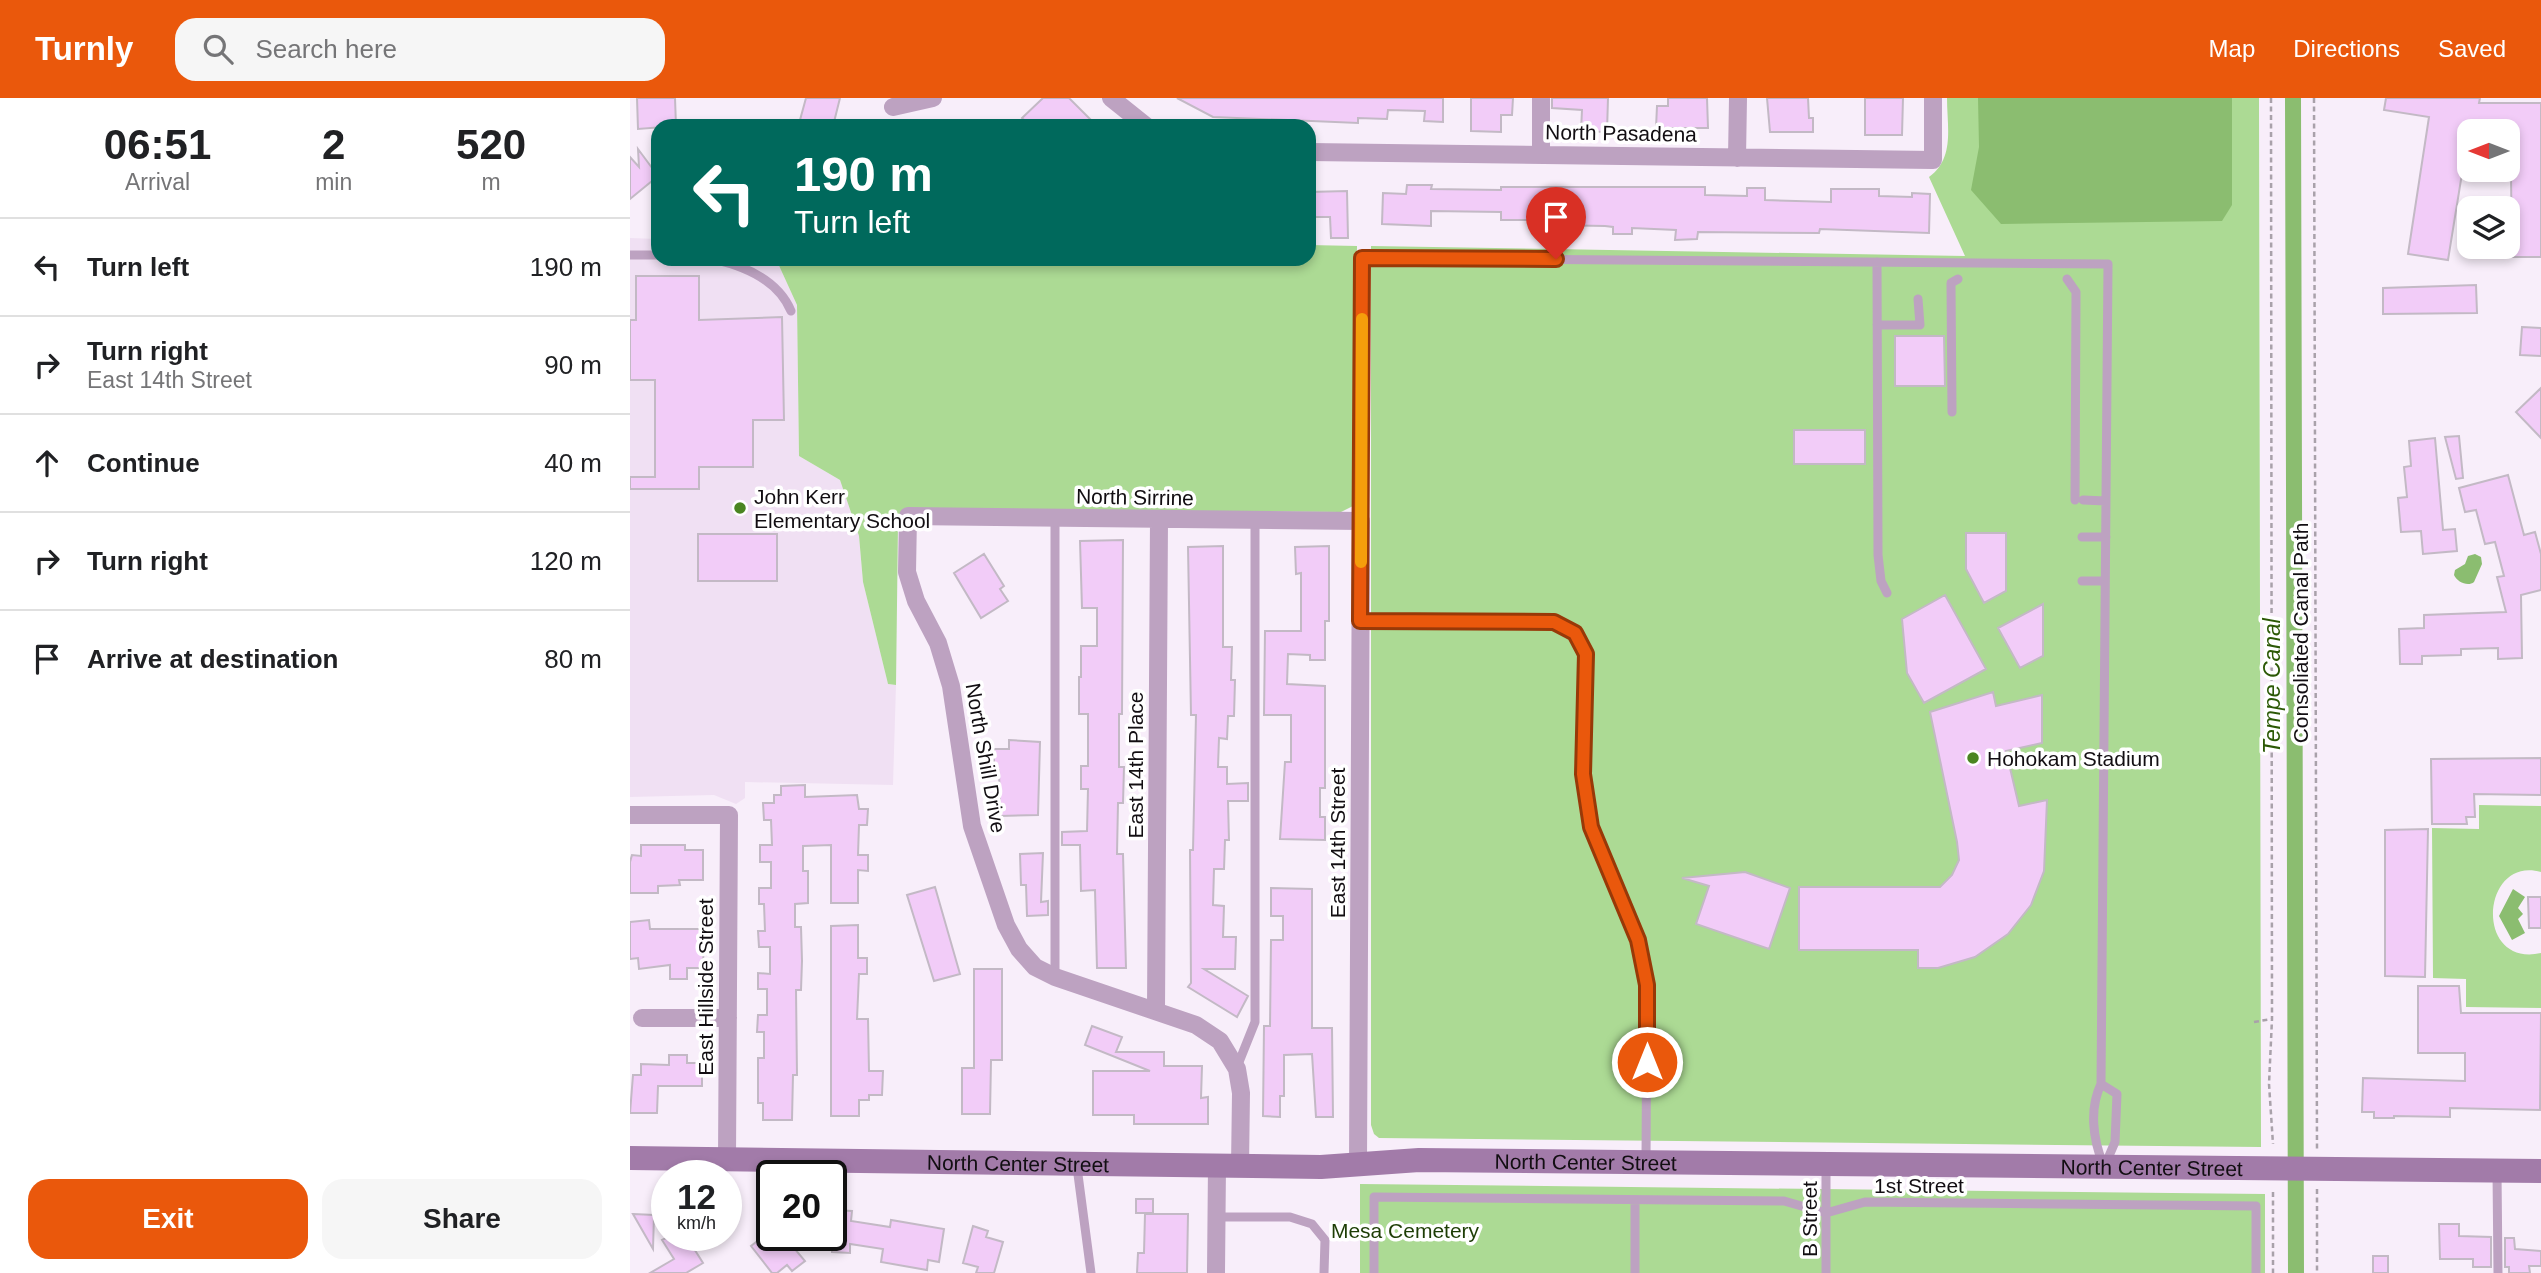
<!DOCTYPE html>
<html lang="en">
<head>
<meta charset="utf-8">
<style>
	body { margin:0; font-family:Helvetica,sans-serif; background:#f6f6f6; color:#202124; height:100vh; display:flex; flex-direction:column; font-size:26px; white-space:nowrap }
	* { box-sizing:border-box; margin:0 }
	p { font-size:23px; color:#757577 }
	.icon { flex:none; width:38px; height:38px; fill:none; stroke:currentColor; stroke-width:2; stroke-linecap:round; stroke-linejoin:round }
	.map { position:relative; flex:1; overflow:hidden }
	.side { display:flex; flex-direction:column; background:#fff; width:630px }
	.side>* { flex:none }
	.hud { position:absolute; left:21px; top:21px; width:665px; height:147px; border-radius:21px; box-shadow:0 4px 10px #0003; background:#00695c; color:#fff; overflow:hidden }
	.needle { width:46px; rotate:270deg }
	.fabs { position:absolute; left:1827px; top:21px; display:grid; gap:14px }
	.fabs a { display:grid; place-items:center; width:63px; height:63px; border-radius:14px; background:#fff; box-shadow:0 4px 10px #0003; font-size:35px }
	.speed { position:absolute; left:21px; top:1062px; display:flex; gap:14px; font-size:35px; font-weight:700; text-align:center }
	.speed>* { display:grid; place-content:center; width:91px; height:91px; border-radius:50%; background:#fff; box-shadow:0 4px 10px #0003; line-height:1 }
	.speed small { font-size:18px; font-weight:400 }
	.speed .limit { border:4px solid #111; border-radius:10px; background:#fff; color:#111 }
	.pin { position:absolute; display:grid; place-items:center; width:60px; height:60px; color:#fff; margin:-72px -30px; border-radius:50% 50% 50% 0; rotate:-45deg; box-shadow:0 0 7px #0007 }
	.pin .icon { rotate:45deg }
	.me { position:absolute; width:77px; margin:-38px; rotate:0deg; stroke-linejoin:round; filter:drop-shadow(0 0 5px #0008) }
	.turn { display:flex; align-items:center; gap:24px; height:147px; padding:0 28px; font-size:32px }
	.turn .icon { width:91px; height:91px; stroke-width:2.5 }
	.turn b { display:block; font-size:49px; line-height:60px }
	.eta { display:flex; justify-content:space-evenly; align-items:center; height:119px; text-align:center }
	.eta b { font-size:42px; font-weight:600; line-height:49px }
	.cta { display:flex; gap:14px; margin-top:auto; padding:14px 28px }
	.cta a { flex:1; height:80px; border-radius:21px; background:#ea580c; color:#fff; font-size:28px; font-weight:600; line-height:80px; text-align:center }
	.cta a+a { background:#f6f6f6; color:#202124 }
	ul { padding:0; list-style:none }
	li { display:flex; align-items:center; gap:21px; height:98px; padding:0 28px; border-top:2px solid #e0e0e0 }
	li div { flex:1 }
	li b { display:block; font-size:26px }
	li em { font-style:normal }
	header { display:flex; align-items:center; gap:42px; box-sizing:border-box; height:98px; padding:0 35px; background:#ea580c; color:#fff }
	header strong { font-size:33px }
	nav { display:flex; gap:38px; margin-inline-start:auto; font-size:24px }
	.search { width:490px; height:63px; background:#f6f6f6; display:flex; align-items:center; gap:18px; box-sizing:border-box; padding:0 24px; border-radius:21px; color:#757577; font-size:26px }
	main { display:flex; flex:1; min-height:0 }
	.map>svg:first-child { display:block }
</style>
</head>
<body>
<header>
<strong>Turnly</strong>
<div class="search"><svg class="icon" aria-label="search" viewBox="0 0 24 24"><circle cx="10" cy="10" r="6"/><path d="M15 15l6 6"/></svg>Search here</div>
<nav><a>Map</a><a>Directions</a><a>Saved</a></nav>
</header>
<main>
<section class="side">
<div class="eta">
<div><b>06:51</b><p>Arrival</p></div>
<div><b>2</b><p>min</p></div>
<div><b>520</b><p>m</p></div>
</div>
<ul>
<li><svg class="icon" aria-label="left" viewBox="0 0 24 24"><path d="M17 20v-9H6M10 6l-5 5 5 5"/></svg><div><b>Turn left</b></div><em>190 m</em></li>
<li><svg class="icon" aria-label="right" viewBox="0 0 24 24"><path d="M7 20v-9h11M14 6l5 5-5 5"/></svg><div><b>Turn right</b><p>East 14th Street</p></div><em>90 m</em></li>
<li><svg class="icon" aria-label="ahead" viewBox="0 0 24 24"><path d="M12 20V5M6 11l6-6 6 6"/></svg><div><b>Continue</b></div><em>40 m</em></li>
<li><svg class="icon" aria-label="right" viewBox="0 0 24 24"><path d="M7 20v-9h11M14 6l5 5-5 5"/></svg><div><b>Turn right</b></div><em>120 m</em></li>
<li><svg class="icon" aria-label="arrive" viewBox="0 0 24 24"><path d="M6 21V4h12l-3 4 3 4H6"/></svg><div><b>Arrive at destination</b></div><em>80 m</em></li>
</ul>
<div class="cta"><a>Exit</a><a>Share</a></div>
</section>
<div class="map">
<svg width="1911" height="1175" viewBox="0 0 1911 1175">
	<rect width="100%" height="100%" fill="#f8eefa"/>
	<!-- built -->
	<path fill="#f0e0f3" d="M0 140 28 141V161H146L167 207 169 358 210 382 229 438 233 484 258 586 266 587 263 687 115 684V700L106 706 84 697 0 699Z"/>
	<!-- green -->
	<path fill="#acda94" d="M1317 0H1629L1631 1049 749 1040 744 1036 741 1027V148L1335 158 1299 79C1325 60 1317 29 1317 0Z
		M679 147 727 148 723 408 711 414 285 411 268 426 266 587 258 586 233 484 229 438 210 382 169 358 167 207 146 161H679Z
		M1849 707 1911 708V774C1851 757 1843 870 1911 855V910L1836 909V881L1803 880 1802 730 1849 731Z
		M730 1086 1635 1096V1175H730Z"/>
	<!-- water -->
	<path fill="#8bbd70" d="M1348 0H1602V107L1592 123 1371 126 1341 92 1349 49Z
		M1845 456 1851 459 1852 466 1844 484C1838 489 1827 484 1824 477L1825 472 1835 466 1838 458Z
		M1883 791 1895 799 1888 810 1893 816 1888 821 1895 835 1882 842 1869 818Z"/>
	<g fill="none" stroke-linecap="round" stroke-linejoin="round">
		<!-- canal -->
		<path stroke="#8bbd70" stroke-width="16" d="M1663 0 1666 1175"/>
	</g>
	<!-- building -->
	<path fill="#f2ccf8" stroke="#c3b9c5" stroke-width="2" d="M7 0H45L46 28 8 31Z
		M176 0H210L203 28 170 22Z
		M413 0H439L460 21 453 28H400L392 20Z
		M547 0H813V24L794 23 795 13 758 12 757 21 728 20V25L583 19Z
		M841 0H883L882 17H871V34L841 33Z
		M922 0H978L977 34 951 33 952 12 922 10Z
		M1038 0H1077L1078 30H1026L1027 8H1038Z
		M1137 0H1178L1179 20H1183V34H1140Z
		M1235 0H1273L1272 37H1235Z
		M1756 0H1850L1849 5H1911V159H1882L1881 77H1887L1886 48H1878V33H1862V29L1840 26 1818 162 1778 156 1799 19 1754 12Z
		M8 51 28 78 0 101V59L9 69Z
		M777 87H802L801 91 871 92V89H1075V97L1117 98V90H1135V102L1201 104V91H1249V98L1282 99V95L1300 96 1299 135 1190 131 1189 135 1068 134 1067 141 1045 142 1046 132 1002 130V136H983V129L975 128 920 127V122H871V114L801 113V128L752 126 753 95 776 96Z
		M717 93 718 140H701L700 119H680L679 94Z
		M6 178H69V222L152 219 154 322H123V369H69V391H0V379H25V282H0V222H6Z
		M1846 187 1847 215 1753 216V190Z
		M1892 229 1911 230V258L1890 257Z
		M1265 238H1314L1315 288H1265Z
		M1911 290V340L1886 314Z
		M1164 332H1235V366H1164Z
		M1829 338 1833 380 1826 381 1815 339Z
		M1805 340 1813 432 1825 431 1827 453 1793 456 1791 433 1771 434 1768 400 1777 399 1774 369 1781 368 1779 343Z
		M1878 377 1894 437 1905 434 1911 456V492L1891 497 1892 560 1868 561V550L1831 551V557L1792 558V566H1770L1769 531 1794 530V517L1876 514 1867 479 1874 478 1865 444 1855 446 1846 412 1835 414 1829 390Z
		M1336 435H1376V493L1354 505 1336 471Z
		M68 436H147V483H68Z
		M493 442 492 616H489V669H494L493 705H488L487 756H493L496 870H467L465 792 451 793 450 747H432V734L457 733 458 691H451V668H458V616H449V579H451V548H467V510H452L450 443Z
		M593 448V549H602L601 582H605L604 618H598L597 641 589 640 588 669H597V686L618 685V703H598L599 742H595L594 771H584L583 807 594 808 593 839H606L605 871H574L618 898 607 919 558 889 561 885 560 752H563L566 617H561L558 449Z
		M699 448V523H695V562H680V557L658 556 657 586 695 588V690H690V719H695V742L650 741 655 664H661V617H634L635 533H671V475L666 476 665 449Z
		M354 456 374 488 370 491 378 503 351 520 324 475Z
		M1315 497 1356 571 1294 605 1277 575 1272 521Z
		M1413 506V558L1390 570 1368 530Z
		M1363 594 1366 608 1412 597V645L1376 653 1389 708 1417 702 1414 773 1401 807 1378 836 1345 859 1308 870H1288V852H1169V789H1310L1322 777 1329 762 1327 744 1300 614Z
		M379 642 410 644 408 717 370 718 369 672H364V651H379Z
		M1911 660V697L1844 696 1845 719H1836L1837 726H1802L1801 661Z
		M175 687V699L227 697 229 711H238L237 727H229L228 757H238V773L228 772V805H201V747L173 748V773H178V805L165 806V829H171L172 863 171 892H166L167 977H163L162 1022H133V1005H128V960H134V934H127L128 917H137V891H128V875L140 876V849H129L128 833H135L134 806H129V790H141V764H130V747H142L141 722H134L133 705H144V697H151V688Z
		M1798 731 1795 879 1755 878V732Z
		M11 747H55V752H73V782H49L50 787 28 788V795H0V764L2 757 11 758Z
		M413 755 411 804 418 803V817L397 818 396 787H391L390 756Z
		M1115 774 1160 790 1139 851 1066 826 1079 788 1052 780Z
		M305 789 330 876 304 883 277 797Z
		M641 790 682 791V930H702L703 1019H686L682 956 654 957V998H650V1019L633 1018 634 928H640L641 842H653V818H641Z
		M1898 799H1911V830H1899Z
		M19 822 20 831H74L73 870H57V881H40V867L9 871 8 860 0 861V824Z
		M228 827V860H237V876H229L227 921H238L239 973H253L252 997H239V1002H229V1018H201V828Z
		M344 871H372V962H361L360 1016H332V970H344Z
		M1788 888H1829L1831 915H1911L1910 1012 1820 1010V1019L1764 1018V1020H1744V1014H1732L1733 980 1835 983V955H1788Z
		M462 928 492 939 486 954H534V968H572L571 1000 578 999V1026H504V1017H463V973H520L455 947Z
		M39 957H57V965H72V988H28L27 1015H0L3 977H11V966L39 967Z
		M506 1101H523V1115H506Z
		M201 1112 222 1113 221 1123 260 1129 261 1122 314 1131 309 1164 298 1162 297 1172 251 1164 253 1151 220 1146V1155L202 1154Z
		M3 1116 24 1117 23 1151Z
		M515 1116H558L557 1175H507L508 1155H514Z
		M1809 1126H1829V1138L1861 1139V1169H1843V1161H1810Z
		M343 1128 358 1133 356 1139 373 1144 364 1175H346L348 1169 333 1165Z
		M40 1138H56L73 1165 56 1175H20L44 1161 32 1142Z
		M134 1138H154L175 1163 162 1173 157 1167 147 1175H142L121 1148Z
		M1875 1140H1884L1885 1151 1911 1153V1168H1899L1900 1175H1879V1169H1875Z
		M1743 1158H1758V1175H1743Z"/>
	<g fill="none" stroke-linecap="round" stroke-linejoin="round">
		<!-- path -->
		<path stroke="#a9a1aa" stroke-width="2.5" stroke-dasharray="5 3.5" stroke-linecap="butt" d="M1641 0 1642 921 1639 986 1643 1046
			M1684 0 1687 1053
			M1624 924 1642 921
			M1687 1091V1175
			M1643 1094V1175"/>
		<!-- lane -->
		<path stroke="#bda2c1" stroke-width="9" d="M0 157H28
			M83 161C115 168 148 182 161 213
			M1247 164 1248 457 1251 483 1257 495
			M1437 181 1446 194 1445 402
			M1247 227H1290L1288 201
			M1322 314 1321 185 1328 181
			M1453 402 1476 403
			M425 420V879
			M731 423 732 160 1478 166 1471 986C1459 1011 1463 1041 1473 1066
			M1452 439H1476
			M1452 483H1475
			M730 523 924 524 945 535 956 556 953 676 961 729 1008 842 1017 887 1016 1062
			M607 969 625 924V423
			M1471 986 1487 996 1485 1044 1476 1065
			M447 1069 461 1175
			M1867 1074 1868 1175
			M587 1119H660L682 1126 695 1142 694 1175
			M744 1175V1099L1154 1103 1196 1115 1235 1104 1626 1108V1175
			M1005 1175V1102
			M1196 1175V1068"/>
		<!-- street -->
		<path stroke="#bda2c1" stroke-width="18" d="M481 0 516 28
			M263 9 303 0
			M679 54 1303 62V0
			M911 57V0
			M1107 60 1108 0
			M0 717H99L97 1061
			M526 913 529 422
			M12 920H98
			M610 1068 611 995 607 971 590 943 566 927 425 879 405 869 389 851 376 827 342 728 321 588 308 545 286 503 277 474 278 418 731 423 728 1066
			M586 1175 587 1067"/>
		<!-- secondary -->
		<path stroke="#a27ba9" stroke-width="24" id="s1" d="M0 1060 691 1069 789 1062 1911 1073"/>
	</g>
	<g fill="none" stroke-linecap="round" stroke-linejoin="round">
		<defs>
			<path id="route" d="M926 161 732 160 730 523 924 524 945 535 956 556 953 676 961 729 1008 842 1017 887V964"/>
		</defs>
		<!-- route casing -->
		<use href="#route" stroke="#983908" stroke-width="18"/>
		<!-- route -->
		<use href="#route" stroke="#ea580c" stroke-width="12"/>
		<!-- slow -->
		<path stroke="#f59e0b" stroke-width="12" d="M731 464 732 221"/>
	</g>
	<!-- markers -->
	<g fill="#4a8521" stroke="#fff" stroke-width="2.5">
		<circle cx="110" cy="410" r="7"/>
		<circle cx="1343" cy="660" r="7"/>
	</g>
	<g text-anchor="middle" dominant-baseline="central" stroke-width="7" stroke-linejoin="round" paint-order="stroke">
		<!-- street labels -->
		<g font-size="21" fill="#120e12" stroke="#fff">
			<text transform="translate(991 35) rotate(1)">North Pasadena</text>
			<text transform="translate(505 399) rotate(1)">North Sirrine</text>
			<text transform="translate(1670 535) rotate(-90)">Consoliated Canal Path</text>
			<text transform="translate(356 660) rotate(80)">North Shill Drive</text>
			<text transform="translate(505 667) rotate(-90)">East 14th Place</text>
			<text transform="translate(707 745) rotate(-90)">East 14th Street</text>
			<text transform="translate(75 889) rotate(-90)">East Hillside Street</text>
			<text stroke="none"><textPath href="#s1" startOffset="388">North Center Street</textPath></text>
			<text stroke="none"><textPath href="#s1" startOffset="956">North Center Street</textPath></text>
			<text stroke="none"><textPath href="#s1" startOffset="1522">North Center Street</textPath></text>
			<text x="1289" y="1087">1st Street</text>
			<text transform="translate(1179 1121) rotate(-90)">B Street</text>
		</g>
		<!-- poi labels -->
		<g font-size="21" fill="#120e12" stroke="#fff" text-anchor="start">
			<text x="124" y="398">John Kerr<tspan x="124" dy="24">Elementary School</tspan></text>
			<text x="1357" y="660">Hohokam Stadium</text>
		</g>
		<!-- park labels -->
		<g font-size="21" fill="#1d3d05" stroke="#fff">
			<text x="775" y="1132">Mesa Cemetery</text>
		</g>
		<!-- water labels -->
		<g font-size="23" font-style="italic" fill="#2c5906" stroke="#fff">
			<text transform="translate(1642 588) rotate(-90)">Tempe Canal</text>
		</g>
	</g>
</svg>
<div class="fabs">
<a><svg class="needle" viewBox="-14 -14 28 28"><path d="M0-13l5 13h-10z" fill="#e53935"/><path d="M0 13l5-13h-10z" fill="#757577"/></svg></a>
<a><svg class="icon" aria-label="layers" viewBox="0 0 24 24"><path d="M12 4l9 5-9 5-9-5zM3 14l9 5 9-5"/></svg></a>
</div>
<div class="speed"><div>12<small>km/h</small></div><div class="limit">20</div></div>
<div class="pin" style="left:926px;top:161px;background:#d93025"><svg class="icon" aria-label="arrive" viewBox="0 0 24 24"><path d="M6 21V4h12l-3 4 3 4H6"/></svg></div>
<svg class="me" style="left:1017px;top:964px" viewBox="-20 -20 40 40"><circle r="17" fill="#ea580c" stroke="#fff" stroke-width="3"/><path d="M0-11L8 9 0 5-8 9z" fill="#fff"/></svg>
<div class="hud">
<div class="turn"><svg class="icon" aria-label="left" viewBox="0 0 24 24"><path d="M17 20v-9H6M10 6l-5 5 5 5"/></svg><div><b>190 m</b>Turn left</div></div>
</div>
</div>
</main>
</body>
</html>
